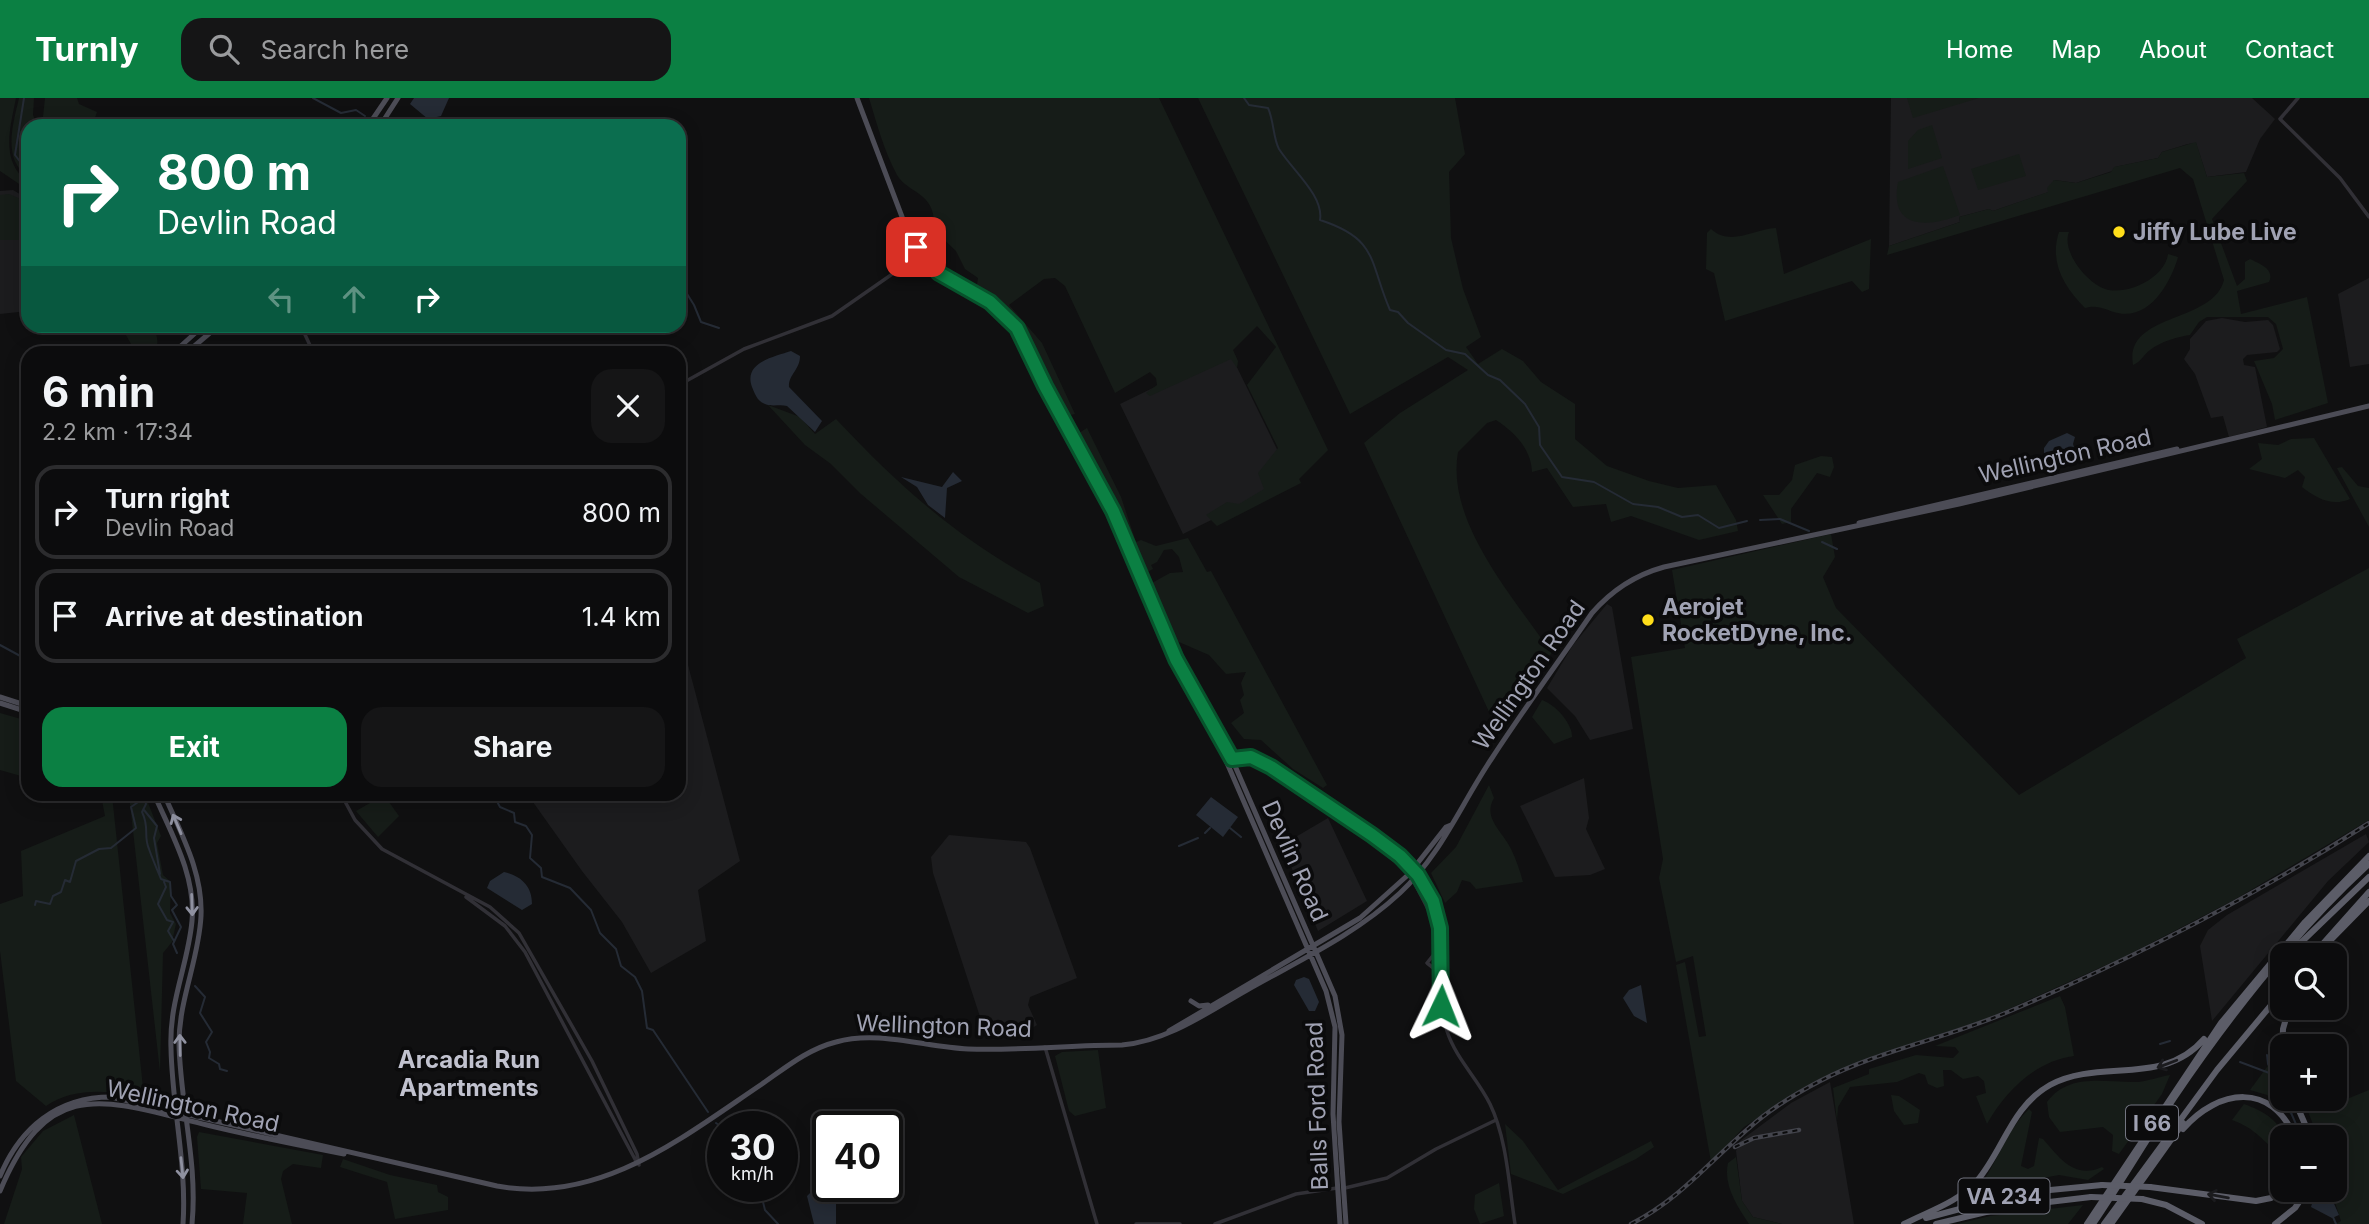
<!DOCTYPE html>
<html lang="en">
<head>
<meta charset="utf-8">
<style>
	body { margin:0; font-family:Inter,sans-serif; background:#151516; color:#f1f3f6; height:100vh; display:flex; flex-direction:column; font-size:26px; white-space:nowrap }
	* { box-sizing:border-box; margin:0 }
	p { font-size:23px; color:#9a9b9d }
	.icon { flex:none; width:38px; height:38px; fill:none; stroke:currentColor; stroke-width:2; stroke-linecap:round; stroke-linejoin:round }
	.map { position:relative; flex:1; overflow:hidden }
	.side { position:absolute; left:21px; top:248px; width:665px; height:455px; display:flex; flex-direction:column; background:#0c0c0d; border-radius:21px; box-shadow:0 4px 18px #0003,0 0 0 2px #2c2c2e }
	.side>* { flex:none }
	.hud { position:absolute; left:21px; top:21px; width:665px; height:214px; border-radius:21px; box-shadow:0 4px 18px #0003,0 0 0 2px #2c2c2e; background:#0b6e4f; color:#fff; overflow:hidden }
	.controls { position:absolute; left:2270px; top:845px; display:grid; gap:14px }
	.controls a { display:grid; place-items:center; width:77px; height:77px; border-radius:14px; background:#0c0c0d; box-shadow:0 4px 18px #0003,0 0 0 2px #2c2c2e; font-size:35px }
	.speed { position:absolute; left:707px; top:1013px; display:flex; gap:14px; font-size:35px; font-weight:700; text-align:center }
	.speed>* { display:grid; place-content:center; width:91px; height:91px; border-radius:50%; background:#0c0c0d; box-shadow:0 4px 18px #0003,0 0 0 2px #2c2c2e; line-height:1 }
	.speed small { font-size:18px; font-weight:400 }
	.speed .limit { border:4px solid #111; border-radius:10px; background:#fff; color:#111 }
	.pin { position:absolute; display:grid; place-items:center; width:60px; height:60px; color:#fff; margin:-30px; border-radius:14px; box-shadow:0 4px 10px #0006 }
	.me { position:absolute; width:77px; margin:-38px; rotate:2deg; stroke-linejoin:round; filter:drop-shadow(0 0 5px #0008) }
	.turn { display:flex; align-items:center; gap:24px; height:147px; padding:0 21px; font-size:32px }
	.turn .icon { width:91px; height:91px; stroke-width:2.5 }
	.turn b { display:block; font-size:49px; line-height:60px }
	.lanes { display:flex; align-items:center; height:66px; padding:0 21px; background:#0003; justify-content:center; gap:35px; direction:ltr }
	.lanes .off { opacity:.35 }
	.round { display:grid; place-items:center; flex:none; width:74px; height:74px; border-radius:21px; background:#151516 }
	.headline { display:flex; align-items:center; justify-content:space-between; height:119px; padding:0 21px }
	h1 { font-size:42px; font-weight:700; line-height:52px }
	.cta { display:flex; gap:14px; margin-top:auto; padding:14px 21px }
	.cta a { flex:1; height:80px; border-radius:21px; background:#0b8043; color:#fff; font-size:28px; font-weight:700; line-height:80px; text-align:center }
	.cta a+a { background:#151516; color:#f1f3f6 }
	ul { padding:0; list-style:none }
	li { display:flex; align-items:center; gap:21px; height:94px; margin:0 14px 10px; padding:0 7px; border:4px solid #2c2c2e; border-radius:21px }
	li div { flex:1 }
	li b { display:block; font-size:26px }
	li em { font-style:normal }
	header { display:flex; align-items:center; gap:42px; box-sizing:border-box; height:98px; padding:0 35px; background:#0b8043; color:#fff }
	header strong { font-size:33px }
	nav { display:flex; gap:38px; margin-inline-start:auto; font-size:24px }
	.search { width:490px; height:63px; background:#151516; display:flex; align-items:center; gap:18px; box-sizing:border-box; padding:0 24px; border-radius:21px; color:#9a9b9d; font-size:26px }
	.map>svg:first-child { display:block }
</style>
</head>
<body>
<header>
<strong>Turnly</strong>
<div class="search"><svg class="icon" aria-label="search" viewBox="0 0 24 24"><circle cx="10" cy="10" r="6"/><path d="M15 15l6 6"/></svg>Search here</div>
<nav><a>Home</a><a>Map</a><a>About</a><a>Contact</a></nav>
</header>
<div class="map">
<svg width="2369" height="1126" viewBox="0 0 2369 1126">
	<rect width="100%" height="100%" fill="#101011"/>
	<!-- built -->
	<path fill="#1c1c1e" d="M1891 0H2252L2275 21 2260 41 2246 74 2207 79 2196 45 2188 46 2162 54 2158 60 2115 69 2112 73 2076 85 2054 82 2049 94 1993 113 1989 111 1959 119 1960 124 1889 148Z
		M13 92 28 101V213L0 216V93Z
		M2369 180V266L2350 269 2338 196Z
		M2222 220 2245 224 2268 222 2273 227 2280 251 2277 254 2247 257 2243 261 2244 267 2255 269 2267 329 2229 339 2223 318 2211 320 2195 276 2184 261 2190 251V241L2206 223Z
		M1229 253 1292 382 1183 436 1120 306Z
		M1607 506 1612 509 1633 631 1590 642 1575 618 1547 590 1573 547Z
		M679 533 740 763 698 792 706 843 651 875 622 824 582 773 528 697 679 696Z
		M1584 680 1589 720 1586 731 1605 771 1590 777 1555 779 1520 708Z
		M1328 720 1367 803 1318 833 1282 747Z
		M2366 736 2369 744 2328 783 2212 923 2200 848 2208 832 2227 817Z
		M949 737 1026 744 1030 750 1077 880 1030 899 1028 907 1037 927 1026 934 998 938 985 934 933 775 931 759Z
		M1830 984 1854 1126H1782L1753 1119 1742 1103 1736 1053 1740 1043 1791 1005Z"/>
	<!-- green -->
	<path fill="#161c18" d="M0 0H16C10 31 0 63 28 84V92L0 73Z
		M19 0H34L33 17 37 28H28V79C2 61 13 26 19 0Z
		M45 0H77L79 6 97 14 92 28H42Z
		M869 0H1159L1328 352 1299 381 1301 385 1217 428 1206 417 1227 404 1239 406 1264 391 1258 375 1278 350 1247 287 1276 249 1257 228 1233 252 1238 263 1237 270 1231 261 1150 298 1146 295 1157 287 1156 280 1150 274 1115 295 1065 188 1055 180 1044 181 1009 207 1042 245 1075 316 1070 317 1017 218 977 187 978 180 965 171 956 153 934 132C937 93 909 97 897 77 884 53 877 26 869 0Z
		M1198 0H1455L1465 56 1449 74 1451 140 1463 191 1481 239 1466 249 1478 266 1502 251 1523 263 1541 284 1575 306V341L1607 368 1649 383 1678 390 1716 387 1736 422 1738 433 1699 442 1631 418 1611 424 1606 406 1573 409 1547 370 1532 374C1531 350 1514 334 1496 322L1487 325 1458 354C1446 422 1510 495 1546 547H1557L1501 628 1491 618 1364 345 1400 315 1468 272 1448 259 1350 316Z
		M1907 0H1979L1913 20Z
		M1932 27 1942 60 1908 71V43L1918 32Z
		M2196 44 2207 79 2244 75 2247 83 2212 121 2237 188 2245 181V164L2250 161C2260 166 2275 171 2269 184L2237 193 2241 216 2307 199 2328 305 2275 322 2272 306 2254 263 2274 260 2283 251 2276 226 2268 219H2207L2199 224 2190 237C2177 239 2162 243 2150 252 2143 257 2142 263 2133 267 2124 214 2213 226 2224 182L2193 81 2180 70 1887 157 1889 148 1960 124 1959 119 1989 111 1993 113 2048 94 2047 90 2054 82 2076 85 2111 74 2114 69 2158 60 2162 54Z
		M2019 56 2026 78 1978 92 1971 71Z
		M1943 68 1960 117C1929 129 1889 133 1898 84Z
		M9 96 28 104V142H0V97Z
		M1776 130 1784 176 1871 141 1869 191 1862 194 1852 183 1725 223 1714 175 1706 171 1707 135 1711 131C1731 149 1753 131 1776 130Z
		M2059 134H2069C2061 153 2087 185 2105 191 2127 198 2165 180 2168 156L2178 159C2171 184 2150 222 2118 215 2105 212 2099 206 2085 210 2064 189 2049 164 2059 134Z
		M121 228H154C156 239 162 246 151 255H136Z
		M768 307 800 319 815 336 836 321C900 389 957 440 1040 485L1044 508 1028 515 959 479 861 396 831 366 805 347Z
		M1087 330 1121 399 1136 444 1141 442 1156 448 1188 440 1207 474 1211 473 1327 687 1323 690 1293 671 1261 642 1244 641 1231 625 1244 615 1240 602 1244 597 1241 585 1246 574 1226 576 1209 557 1172 541 1150 486 1170 475 1183 474 1179 459 1172 451 1164 452 1157 464 1151 467 1153 471 1143 476 1102 376 1079 335Z
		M2314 340 2350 401C2332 409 2316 400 2302 389L2305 379 2298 372 2285 380 2249 371 2262 361 2258 345 2278 347 2291 341Z
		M1821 358 1832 359 1834 369 1830 379 1817 375 1791 411V424L1782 426 1763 397H1779L1792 382 1795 367Z
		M2342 369 2358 388 2369 390V429L2338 372 2337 370Z
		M1831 436 1835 459 1823 479 1836 510 2019 697 2246 560 2237 541 2369 470V722L2234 802 2128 857 1989 920 1866 961 1806 988 1744 1029 1711 1064 1676 867 1685 864 1699 939 1706 938 1693 858 1676 864 1659 780 1663 761 1631 559 1685 550 1672 472Z
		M1542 602C1555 606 1573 626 1572 639L1554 646 1532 619Z
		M0 615 28 623V680L0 672Z
		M1489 687 1494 700C1482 720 1503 734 1511 751 1516 761 1520 773 1523 784L1476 791 1470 784 1462 782 1457 794 1445 805 1431 775 1456 749Z
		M101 697H112L144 999C111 993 75 988 46 1008L16 983 0 853V806L23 798 21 753 105 718Z
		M129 697H145L161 738 157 745 163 777 171 784 170 815 176 826 172 844 163 855 160 974Z
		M384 697 399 718 378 739 356 713Z
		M2060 898 2065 909 2074 958C2035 963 2005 994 1987 1026L1976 998 1986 995 1984 983 1978 978 1963 981 1951 972H1943L1944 988 1937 990 1928 986 1925 977 1919 975 1897 984 1850 989 1838 1009 1837 1023 1833 990 1869 976V971L1916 957 1953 960 1959 954 1955 949 1935 948Z
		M1098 952 1106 1010 1075 1018 1069 1013 1055 958 1062 954Z
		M2275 958 2282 981V1001H2289L2294 1015 2291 1017 2267 997 2250 992Z
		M2170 977 2162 996 2119 1056 2112 1053 2113 1037 2103 1029 2060 1034 2049 1019 2047 1004C2070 974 2104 985 2138 984 2148 983 2159 979 2170 977Z
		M2369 992V1126H2336L2341 1123 2331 1092H2334V1040L2318 1039 2303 1001H2317L2322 1011Z
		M1891 997 1899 998 1920 1012 1918 1025 1904 1027 1894 1013Z
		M2244 1006C2263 1013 2276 1020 2285 1039L2282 1040V1058C2262 1043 2257 1031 2232 1022Z
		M2029 1011 2032 1014 2021 1068 2028 1071 2034 1068 2039 1040 2043 1041C2059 1059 2074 1082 2102 1069L2104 1071 2088 1082 2059 1077 1982 1091 1980 1088C1998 1063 2006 1033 2029 1011Z
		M74 1017 102 1126H4L22 1071 21 1059 43 1033Z
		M1505 1026 1523 1043 1558 1092 1651 1043 1654 1049 1636 1061 1563 1096 1511 1076Z
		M199 1034 323 1057 321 1070 293 1066 283 1073 281 1081 292 1126H243L247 1095 201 1091 197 1039Z
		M1736 1059 1742 1103 1753 1119 1782 1126H1749C1737 1108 1723 1087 1728 1065Z
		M343 1061 390 1077 437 1087 438 1094 448 1099V1112L395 1121 387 1084 340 1069Z
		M1499 1085 1504 1118 1480 1126 1474 1111 1475 1097Z
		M2083 1107 2068 1126H1957L1990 1118Z"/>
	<!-- water -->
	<path fill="#252b35" d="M414 0H449L441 18 428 21 410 6Z
		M791 253 800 258C800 272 788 277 789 289L822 323 815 334 787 308C780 306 772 309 765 306 757 303 755 296 752 289 743 264 774 259 791 253Z
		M2067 335 2075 339 2073 346 2077 358 2044 361V350L2049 343Z
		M953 374 962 383 947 390 945 420 928 407 917 389 901 379 942 389Z
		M1211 699 1238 719 1223 739 1196 717Z
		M504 774C521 778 532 788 532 806L522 812 487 790 490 783Z
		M1304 879 1309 881 1319 904 1315 913H1309L1294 887 1296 882Z
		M1641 887 1647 925 1634 918 1623 900 1629 892Z
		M831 1088 836 1090V1126H814L807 1098 812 1093Z
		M2316 1092H2328L2339 1117 2332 1120 2311 1109Z"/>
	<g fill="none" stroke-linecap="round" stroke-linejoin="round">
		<!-- stream -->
		<path stroke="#252b35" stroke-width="2" d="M24 0 15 57 28 74
			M313 0 341 15 356 12 365 18
			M1244 0 1249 7 1268 10C1274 23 1273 40 1279 51 1293 73 1324 98 1320 122 1379 141 1369 164 1390 212L1398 214 1408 225 1446 252 1465 256 1488 277 1500 282 1525 306 1539 329 1540 347 1562 379 1594 384 1633 406 1658 409 1682 419 1698 417 1719 430 1747 423
			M679 183 694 207 701 224 719 230
			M1760 422 1780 421 1809 433
			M1822 444 1837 451
			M0 547 24 560 28 574
			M143 696 146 706 142 714C150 730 143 738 149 751 152 760 157 771 161 781L170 784 171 798 177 807 172 812 181 829 173 846 177 855
			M493 696 500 709 514 715 515 724 526 728 532 737 530 760 541 770 542 779 570 790 591 812 600 835 616 851 621 868 635 879 642 893 647 930 653 932 708 1014
			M96 698V696
			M144 712 157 728 154 740 160 776
			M1230 730 1241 739
			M1205 735 1210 730
			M1179 748 1198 740
			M164 784 166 789 158 806 167 822 173 824 168 833 174 843
			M35 807 36 803 50 806 53 798 61 794 65 782 70 784 76 763 99 751 111 750 136 730 131 709 144 700
			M195 888 205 899 200 915 212 934 206 944 210 954 209 960 219 966 220 971 227 973
			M2160 946 2170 943
			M2267 957 2268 966 2282 994
			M2240 964 2272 976
			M2285 1001 2302 1040
			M716 1025 723 1030
			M759 1088 765 1112 778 1126
			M2333 1119 2336 1126"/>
		<!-- minor -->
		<path stroke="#313036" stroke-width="3.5" d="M2298 0 2280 21 2340 80 2369 119
			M301 228 314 256
			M679 287 744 251 832 218 921 156
			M1232 661 1251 659 1271 669C1291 683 1311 699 1332 711 1379 738 1429 771 1440 828 1446 864 1435 898 1447 933 1456 961 1478 981 1490 1006 1507 1041 1509 1088 1515 1126
			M341 696 355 722 382 751 490 809 519 835 592 963 637 1056 639 1067
			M1335 713 1409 775
			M1413 782 1431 817 1440 882
			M466 799 505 828 525 854 637 1065
			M1435 855 1427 865 1436 872
			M1045 949 1097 1126
			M1345 1090 1387 1080 1436 1051 1496 1022
			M1136 1126H1180
			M1215 1126 1296 1096 1337 1090"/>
		<!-- major -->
		<path stroke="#4c4c56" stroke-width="5" d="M857 0 907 132 921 156 939 175 1002 213 1023 240 1045 288 1113 413 1142 484 1176 561 1204 612 1326 893 1335 929 1333 1016 1340 1126
			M368 28 387 0
			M380 28 398 0
			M172 256 203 228
			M185 256 218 228
			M1859 425 2177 351
			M0 599 28 608
			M0 605 28 614
			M1210 620 1232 661 1335 898 1342 937 1339 1024 1346 1126
			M154 696C172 737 196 778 192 823 188 867 169 903 171 950 172 1009 187 1067 183 1126
			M164 696C181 736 203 774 201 818 199 861 179 901 179 945 180 1005 198 1065 192 1126
			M1191 903 1199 908 1208 907
			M1169 933 1360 820 1409 776 1446 729 1451 727
			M0 1078C20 1030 57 999 111 999L497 1088C600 1107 683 1039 762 986 785 970 808 951 836 944 878 932 925 949 968 951 1019 953 1071 947 1122 947 1168 943 1208 914 1247 892 1300 862 1356 836 1400 795 1441 757 1461 706 1492 660 1524 611 1559 563 1592 515 1612 492 1635 477 1664 469L1959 406 2369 308
			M0 1093C49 976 105 1002 207 1027 252 1038 298 1047 344 1056"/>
		<!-- highway -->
		<path stroke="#5c5d68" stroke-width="6" d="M2322 851 2369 803
			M2287 858 2369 779
			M2312 858 2369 794
			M2282 963 2283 931 2289 910
			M2294 1001 2311 1040
			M2183 1031C2218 991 2272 983 2295 1040
			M2150 1089 2256 1103 2271 1100 2283 1092
			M2142 1101 2166 1107 2202 1126
			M1926 1120 2020 1095 2102 1087
			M1904 1126C1929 1113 1957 1105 1977 1083 2004 1051 2011 1009 2050 987 2100 960 2163 989 2204 941
			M1936 1126 2007 1109 2091 1099
			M2087 1126 2221 925 2305 824 2369 758
			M2093 1126C2121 1085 2146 1042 2174 1000 2231 916 2294 835 2369 766
			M2104 1126 2217 972 2282 894
			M2111 1126 2183 1025
			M2275 1126 2295 1110 2307 1092"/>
		<defs>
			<path id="rail" d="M1735 1049 1754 1040 1799 1032
				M1631 1126C1679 1102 1709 1064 1749 1030 1770 1011 1795 996 1820 983 1878 953 1943 941 2003 916 2130 862 2253 799 2369 725"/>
		</defs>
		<!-- rail casing -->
		<use href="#rail" stroke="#43444c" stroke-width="4.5"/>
		<!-- rail -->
		<use href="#rail" stroke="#0b0b0c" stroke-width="2" stroke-dasharray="5" stroke-linecap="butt"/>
		<!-- highway-bridge -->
		<path stroke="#5c5d68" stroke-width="6" d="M2102 1087 2150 1089
			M2091 1099 2142 1101"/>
	</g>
	<!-- one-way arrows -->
	<defs><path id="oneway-shaft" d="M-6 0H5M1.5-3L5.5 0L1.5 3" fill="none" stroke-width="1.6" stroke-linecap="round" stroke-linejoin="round" transform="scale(1.75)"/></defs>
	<g stroke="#8f91a0">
		<use href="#oneway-shaft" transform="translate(177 726) rotate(-113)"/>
		<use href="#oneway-shaft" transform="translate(192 807) rotate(88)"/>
		<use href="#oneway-shaft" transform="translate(180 947) rotate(-91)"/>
		<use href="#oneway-shaft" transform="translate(182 1070) rotate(84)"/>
	</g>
	<g stroke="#1b1b1e">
		<use href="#oneway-shaft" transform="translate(2167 966) rotate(159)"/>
		<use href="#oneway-shaft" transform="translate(2218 1098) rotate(-170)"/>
	</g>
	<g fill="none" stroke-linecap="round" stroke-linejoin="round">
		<defs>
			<path id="route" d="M916 149 939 175 990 204 1017 230 1045 288 1113 413 1176 561 1232 661 1251 659 1271 669 1372 737 1400 758 1418 777 1433 803 1440 830 1441 908"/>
		</defs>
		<!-- route casing -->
		<use href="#route" stroke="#07532c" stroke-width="18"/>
		<!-- route -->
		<use href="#route" stroke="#0b8043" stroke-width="12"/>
	</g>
	<!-- markers -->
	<g fill="#ffde1a" stroke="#0b0b0c" stroke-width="2.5">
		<circle cx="2119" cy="134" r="7"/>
		<circle cx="1648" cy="522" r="7"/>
	</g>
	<g text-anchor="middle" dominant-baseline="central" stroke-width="7" stroke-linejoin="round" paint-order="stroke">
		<!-- shield labels -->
		<g fill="#0b0b0c" stroke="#737581" stroke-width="2">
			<rect x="2126" y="1007.5" width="52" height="35" rx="5"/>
			<rect x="1958.5" y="1080.5" width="91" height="35" rx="5"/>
		</g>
		<g font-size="21" font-weight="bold" fill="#a0a2b3">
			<text x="2152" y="1025">I 66</text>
			<text x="2004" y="1098">VA 234</text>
		</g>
		<!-- poi labels -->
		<g font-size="23" font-weight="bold" fill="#a0a2b3" stroke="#0b0b0c" text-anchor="start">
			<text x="2133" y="134">Jiffy Lube Live</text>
			<text x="1662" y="509">Aerojet<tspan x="1662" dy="26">RocketDyne, Inc.</tspan></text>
		</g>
		<!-- street labels -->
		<g font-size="23" fill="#a0a2b3" stroke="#0b0b0c">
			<text transform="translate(2065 358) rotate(-13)">Wellington Road</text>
			<text transform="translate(1529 577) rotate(-55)">Wellington Road</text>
			<text transform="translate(1295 763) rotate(66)">Devlin Road</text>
			<text transform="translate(944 928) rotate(2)">Wellington Road</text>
			<text transform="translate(193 1008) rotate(12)">Wellington Road</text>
			<text transform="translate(1317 1008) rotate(-92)">Balls Ford Road</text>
		</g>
		<!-- neighbourhood labels -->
		<g font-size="24" font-weight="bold" fill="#c1c2cf" stroke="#0b0b0c">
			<text x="469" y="961">Arcadia Run<tspan x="469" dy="28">Apartments</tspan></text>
		</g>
	</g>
</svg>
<div class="controls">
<a><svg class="icon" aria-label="search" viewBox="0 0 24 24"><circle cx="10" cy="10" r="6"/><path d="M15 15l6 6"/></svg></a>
<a>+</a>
<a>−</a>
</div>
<div class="speed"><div>30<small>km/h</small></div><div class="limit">40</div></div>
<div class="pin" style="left:916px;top:149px;background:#d93025"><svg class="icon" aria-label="arrive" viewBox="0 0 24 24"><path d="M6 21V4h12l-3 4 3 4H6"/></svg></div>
<svg class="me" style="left:1441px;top:908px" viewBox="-20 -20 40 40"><path d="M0-17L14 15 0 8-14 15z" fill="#0b8043" stroke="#fff" stroke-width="4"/></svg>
<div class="hud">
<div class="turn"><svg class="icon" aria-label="right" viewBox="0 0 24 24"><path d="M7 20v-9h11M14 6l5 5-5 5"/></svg><div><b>800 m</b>Devlin Road</div></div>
<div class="lanes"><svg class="icon off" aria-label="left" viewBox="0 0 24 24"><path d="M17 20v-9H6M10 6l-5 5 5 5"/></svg><svg class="icon off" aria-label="ahead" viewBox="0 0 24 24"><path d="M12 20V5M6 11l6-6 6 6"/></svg><svg class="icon" aria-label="right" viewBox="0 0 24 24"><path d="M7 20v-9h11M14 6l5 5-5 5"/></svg></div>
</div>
<section class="side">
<div class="headline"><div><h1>6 min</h1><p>2.2 km · 17:34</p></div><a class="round"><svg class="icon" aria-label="close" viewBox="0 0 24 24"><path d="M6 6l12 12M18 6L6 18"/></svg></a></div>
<ul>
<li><svg class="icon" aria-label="right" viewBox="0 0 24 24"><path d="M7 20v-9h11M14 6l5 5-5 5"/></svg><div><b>Turn right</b><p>Devlin Road</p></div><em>800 m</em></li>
<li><svg class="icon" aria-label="arrive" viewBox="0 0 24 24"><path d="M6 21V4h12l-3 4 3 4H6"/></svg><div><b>Arrive at destination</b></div><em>1.4 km</em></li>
</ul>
<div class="cta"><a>Exit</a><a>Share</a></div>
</section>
</div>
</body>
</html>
